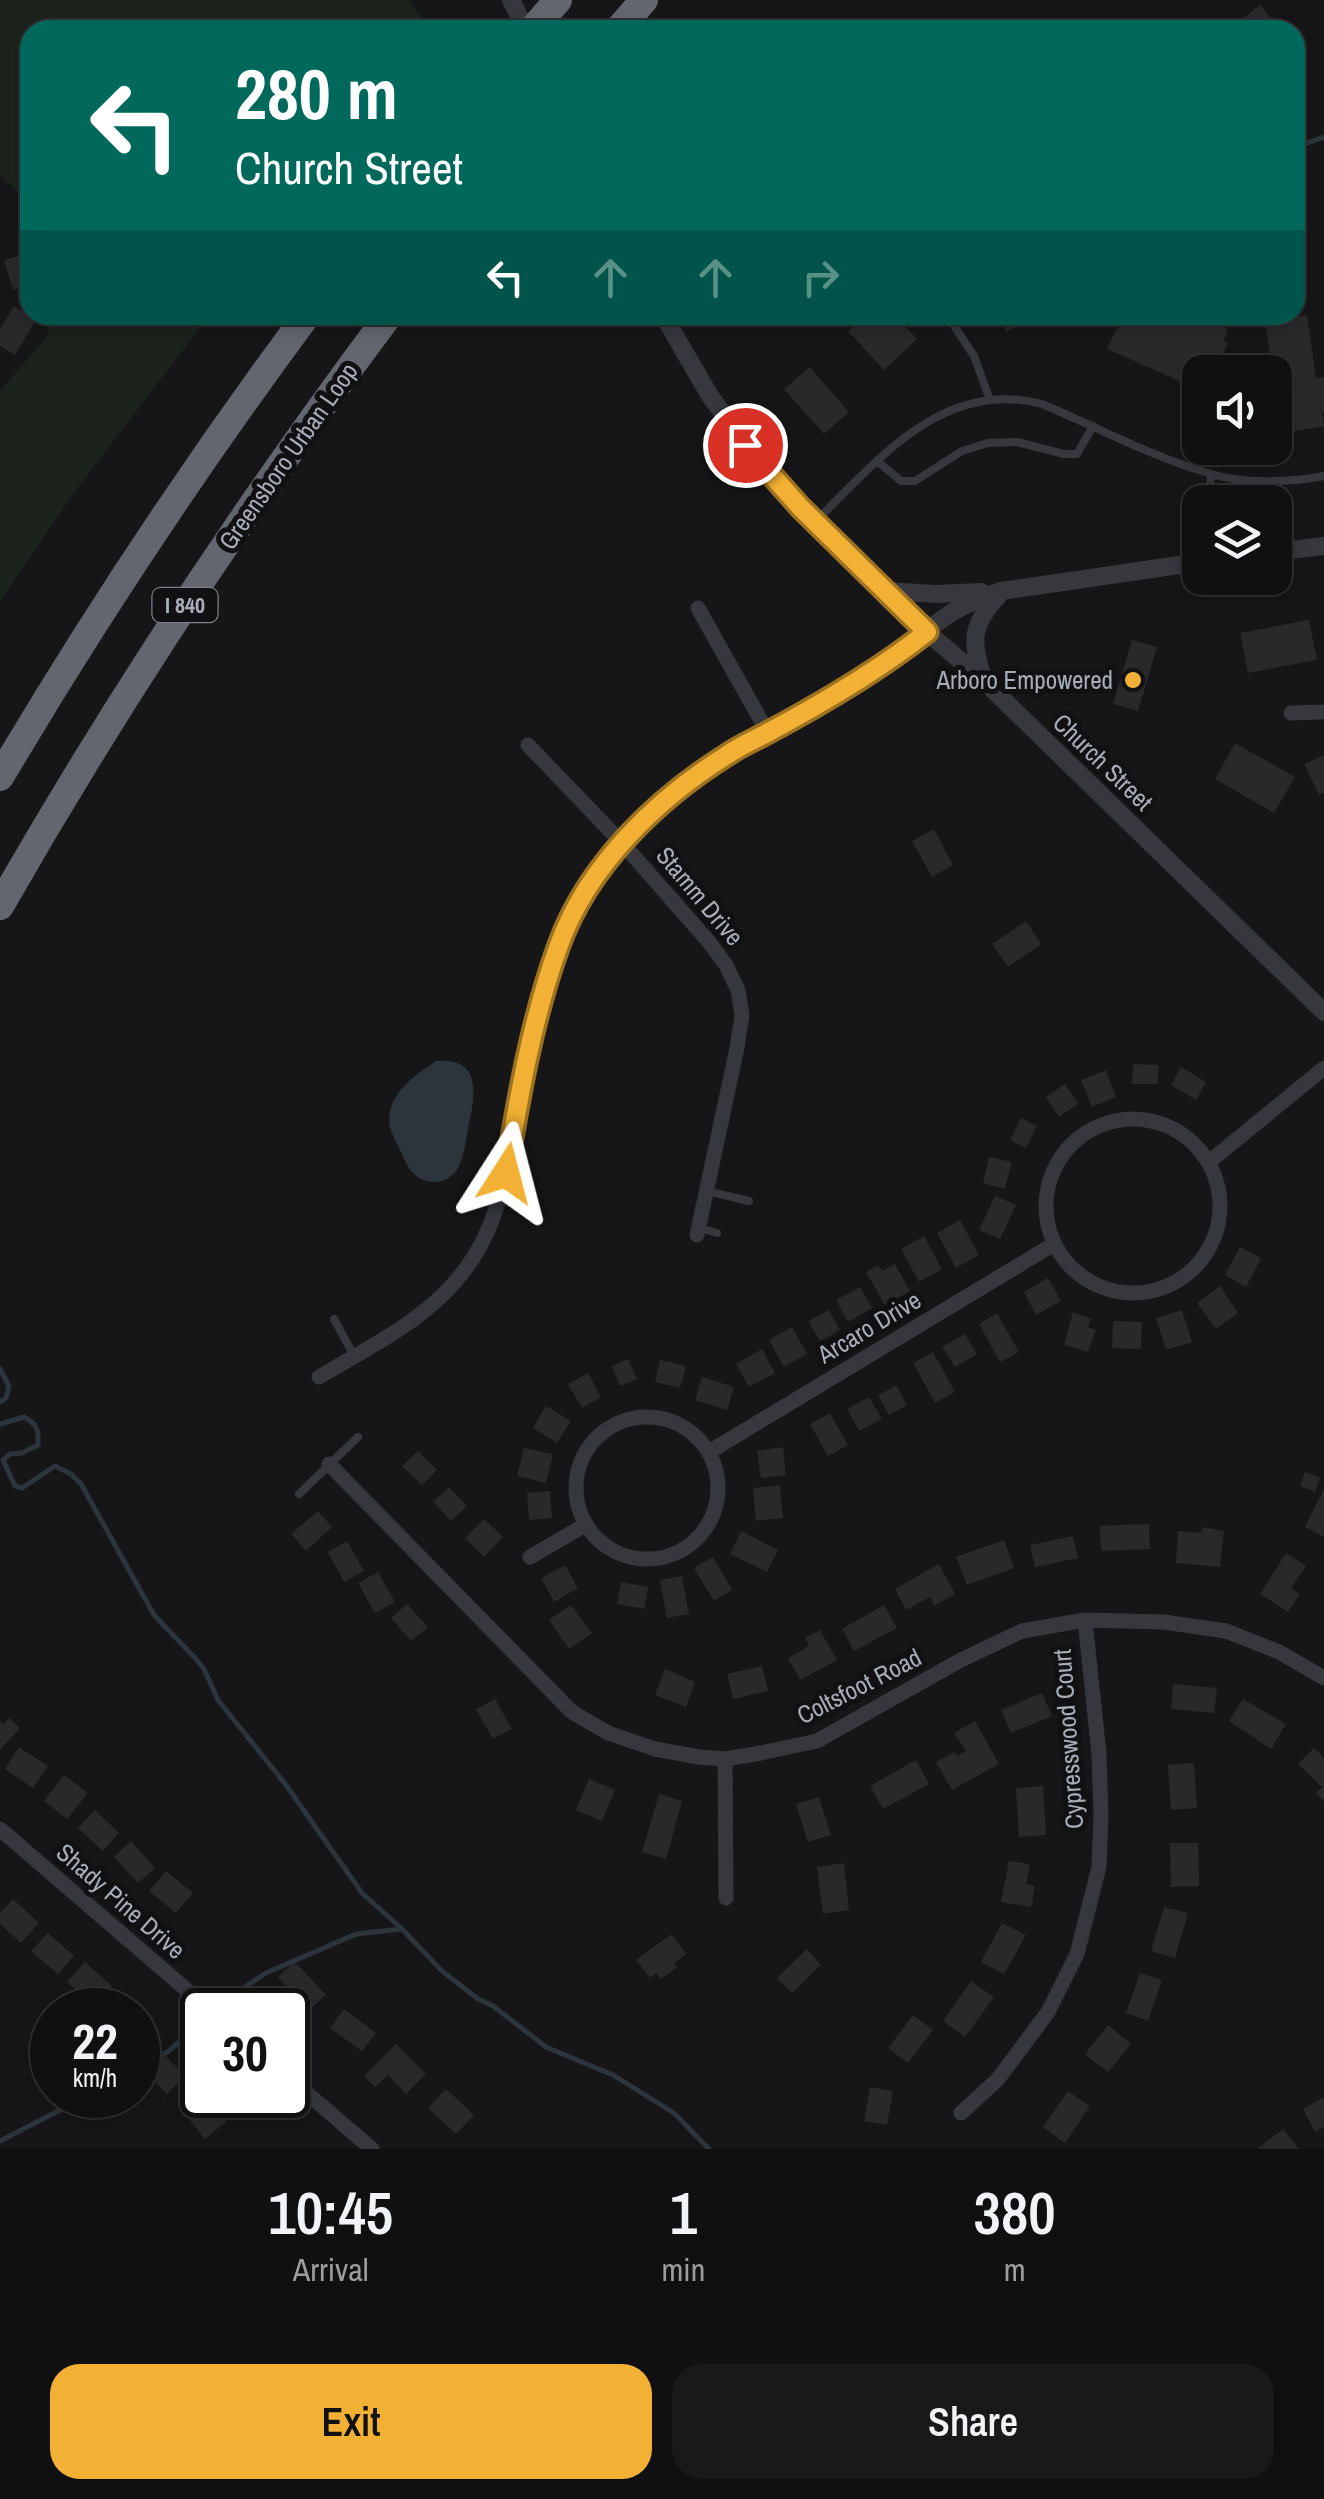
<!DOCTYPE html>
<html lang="en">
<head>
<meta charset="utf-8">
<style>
	body { margin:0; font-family:"Archivo Narrow",sans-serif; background:#19191b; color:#f1f3f6; height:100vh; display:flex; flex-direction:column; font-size:38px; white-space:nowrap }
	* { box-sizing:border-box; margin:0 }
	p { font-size:32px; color:#9c9d9f }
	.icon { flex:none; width:55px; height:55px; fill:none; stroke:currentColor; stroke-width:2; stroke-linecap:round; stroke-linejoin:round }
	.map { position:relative; height:2149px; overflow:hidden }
	.details { display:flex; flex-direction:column; background:#101012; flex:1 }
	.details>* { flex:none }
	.top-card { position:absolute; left:20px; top:20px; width:1285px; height:305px; border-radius:30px; box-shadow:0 5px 15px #0003,0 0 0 2px #303032; background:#00695c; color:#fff; overflow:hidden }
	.fabs { position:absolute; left:1182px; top:355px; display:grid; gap:20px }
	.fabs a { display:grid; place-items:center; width:110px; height:110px; border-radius:20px; background:#101012; box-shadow:0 5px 15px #0003,0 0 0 2px #303032; font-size:50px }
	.speed { position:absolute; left:30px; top:1988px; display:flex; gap:20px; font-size:50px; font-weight:700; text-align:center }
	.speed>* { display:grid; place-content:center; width:130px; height:130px; border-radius:50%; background:#101012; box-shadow:0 5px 15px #0003,0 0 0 2px #303032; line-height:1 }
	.speed small { font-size:25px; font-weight:400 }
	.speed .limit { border:5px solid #111; border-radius:15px; background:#fff; color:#111 }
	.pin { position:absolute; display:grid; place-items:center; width:85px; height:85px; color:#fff; margin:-42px; border:5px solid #fff; border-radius:50%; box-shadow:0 2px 10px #0007 }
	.me { position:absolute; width:110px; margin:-55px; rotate:9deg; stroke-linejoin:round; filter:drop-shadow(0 0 8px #0008) }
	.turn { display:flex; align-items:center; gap:35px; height:210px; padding:0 50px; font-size:45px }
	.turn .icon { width:130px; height:130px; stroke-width:2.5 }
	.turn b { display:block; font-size:70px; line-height:85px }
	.lanes { display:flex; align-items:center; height:95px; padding:0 50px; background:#0003; justify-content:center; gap:50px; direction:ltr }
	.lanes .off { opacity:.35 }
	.eta { display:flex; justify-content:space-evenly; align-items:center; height:170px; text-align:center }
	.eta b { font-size:60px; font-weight:600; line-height:70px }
	.cta { display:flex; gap:20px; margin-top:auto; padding:20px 50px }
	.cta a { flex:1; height:115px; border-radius:30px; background:#f2b134; color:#111; font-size:40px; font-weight:600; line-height:115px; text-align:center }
	.cta a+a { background:#19191b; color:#f1f3f6 }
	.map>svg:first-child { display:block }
</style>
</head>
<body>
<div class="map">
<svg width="1324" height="2149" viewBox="0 0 1324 2149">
	<rect width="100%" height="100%" fill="#161618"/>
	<!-- green -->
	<path fill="#1c231d" d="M0 0H408L429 27 427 30H30V205L0 175Z
		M52 315H210L76 490 0 601V391L46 338Z"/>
	<!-- water -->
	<path fill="#2c353c" d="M436 1061C486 1057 474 1101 467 1134 465 1146 463 1161 456 1171 448 1182 433 1185 421 1179 410 1174 404 1159 399 1148 396 1141 392 1135 390 1127 384 1097 413 1076 436 1061Z"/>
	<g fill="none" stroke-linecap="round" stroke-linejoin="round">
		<!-- stream -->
		<path stroke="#2c353c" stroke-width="5" d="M1295 147 1324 137
			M0 1369 9 1386 6 1398 0 1402
			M0 1424 24 1417C37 1424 39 1430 38 1445L22 1453 10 1454 3 1460 15 1486 22 1488 55 1466 71 1474 81 1484 154 1615 196 1659 204 1669 218 1700 286 1785 362 1893 402 1929 442 1971 478 1999 493 2006 546 2047 613 2075 674 2113 709 2149
			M215 2009 226 1999 266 1973 356 1934 402 1929
			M158 2057 169 2051 202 2020
			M0 2141 89 2095"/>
	</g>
	<!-- building -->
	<path fill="#29292c" d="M1260 5 1280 30H1228Z
		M30 253V285L13 290 4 260Z
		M14 306 36 320 15 355 0 346V329Z
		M866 315H895L917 339 884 370 848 331Z
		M998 315H1039L1006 332Z
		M1123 315H1197L1228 329 1223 341 1228 343 1215 372H1200V390L1107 349Z
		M1307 315 1316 378 1324 377V411L1322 412 1324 426 1282 433 1279 420H1275V372H1273L1265 321Z
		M810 367 849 412 824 434 784 389Z
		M1309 620 1317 660 1248 673 1240 633Z
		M1132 640 1157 647 1138 711 1113 704Z
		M1235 743 1295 777 1274 813 1215 779Z
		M1324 755V792L1319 795 1304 764Z
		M934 829 953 865 932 877 912 841Z
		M1026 921 1041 944 1008 967 992 944Z
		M1133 1064 1158 1065V1084H1132Z
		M1181 1067 1206 1082 1196 1100 1171 1085Z
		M1106 1070 1116 1097 1092 1107 1081 1080Z
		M1065 1084 1078 1104 1059 1117 1046 1097Z
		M1021 1118 1037 1126 1026 1148 1010 1140Z
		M989 1157 1012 1162 1005 1189 983 1183Z
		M995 1196 1016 1205 1000 1239 979 1230Z
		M960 1220 979 1255 956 1268 937 1233Z
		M924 1236 942 1269 919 1282 901 1249Z
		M1240 1247 1261 1258 1246 1287 1225 1275Z
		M895 1264 910 1291 885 1305 866 1272 878 1265 882 1271Z
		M1048 1278 1061 1301 1036 1315 1024 1292Z
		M1220 1286 1238 1313 1216 1329 1197 1303Z
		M860 1287 872 1308 848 1322 836 1300Z
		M829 1310 840 1330 820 1341 808 1321Z
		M1182 1310 1192 1342 1166 1350 1156 1318Z
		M1073 1312 1091 1319 1088 1327 1096 1330 1088 1352 1064 1345Z
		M997 1313 1019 1352 1000 1362 979 1324Z
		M1113 1321 1142 1322 1141 1349 1112 1348Z
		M792 1327 807 1354 784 1367 769 1340Z
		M965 1334 977 1354 955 1367 942 1347Z
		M762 1349 775 1373 749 1387 736 1364Z
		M933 1352 955 1392 935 1403 913 1363Z
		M628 1359 637 1379 620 1386 612 1366Z
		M660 1360 686 1366 680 1388 655 1382Z
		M588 1373 601 1397 582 1408 568 1384Z
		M702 1377 734 1387 727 1410 695 1400Z
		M896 1385 907 1405 889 1415 878 1396Z
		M869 1397 882 1419 859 1431 847 1409Z
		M546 1406 571 1421 557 1443 533 1428Z
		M830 1413 848 1445 828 1456 810 1424Z
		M783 1447 786 1475 761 1478 757 1451Z
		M524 1448 553 1454 546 1483 517 1476Z
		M418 1451 437 1470 422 1485 402 1466Z
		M1305 1472 1320 1477 1315 1492 1300 1486Z
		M780 1485 783 1518 756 1521 753 1488Z
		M449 1487 467 1506 451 1521 433 1502Z
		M1324 1489V1537L1305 1527Z
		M550 1491 552 1518 529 1520 527 1493Z
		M318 1511 332 1527 306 1551 291 1534Z
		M484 1519 503 1537 484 1557 465 1538Z
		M1149 1524 1150 1549 1101 1551 1100 1526Z
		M1202 1527 1224 1531 1220 1567 1176 1563 1178 1531 1201 1533Z
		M741 1531 778 1550 767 1572 730 1554Z
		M1073 1536 1078 1558 1035 1567 1030 1545Z
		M1004 1540 1014 1568 967 1585 956 1557Z
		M347 1541 364 1571 344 1582 328 1552Z
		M1286 1553 1306 1566 1291 1588 1300 1594 1288 1612 1260 1594Z
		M713 1557 732 1590 714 1601 694 1568Z
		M939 1564 955 1594 934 1606 930 1597 906 1610 895 1589Z
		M565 1565 578 1588 554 1602 541 1578Z
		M378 1572 395 1602 375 1613 358 1583Z
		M682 1576 689 1614 667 1618 660 1580Z
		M621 1582 648 1587 644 1609 617 1604Z
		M407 1604 428 1627 411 1641 391 1618Z
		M571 1605 592 1633 569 1649 549 1620Z
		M884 1605 897 1628 854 1651 842 1629Z
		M820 1630 837 1660 800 1680 788 1658 809 1646 805 1638Z
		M762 1666 768 1691 733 1699 727 1674Z
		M665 1669 695 1682 686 1707 655 1695Z
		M1173 1684 1217 1688 1214 1713 1171 1709Z
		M1042 1693 1052 1716 1011 1733 1001 1710Z
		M495 1699 512 1729 493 1739 476 1709Z
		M1243 1699 1286 1724 1271 1749 1229 1721Z
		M9 1718 20 1728 0 1750V1721L3 1724Z
		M975 1721 999 1764 952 1790 936 1762 954 1752 957 1756 966 1751 954 1733Z
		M19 1747 48 1766 33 1788 5 1769Z
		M1314 1748 1324 1758V1802L1316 1793 1322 1787 1298 1764Z
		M916 1760 929 1784 883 1809 870 1786Z
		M1194 1763 1197 1808 1171 1810 1168 1765Z
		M64 1775 88 1793 67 1819 44 1801Z
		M589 1779 615 1790 602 1821 576 1810Z
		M1043 1786 1046 1835 1019 1837 1016 1788Z
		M659 1794 682 1801 666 1859 642 1852Z
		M819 1797 831 1835 808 1842 796 1804Z
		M95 1810 119 1833 103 1851 78 1828Z
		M131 1841 155 1868 138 1883 114 1857Z
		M1170 1843H1198L1199 1886 1171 1887Z
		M1009 1861 1030 1864 1026 1884 1035 1886 1031 1907 1001 1902Z
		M844 1863 849 1910 823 1914 817 1867Z
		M166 1871 193 1893 176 1913 149 1891Z
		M13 1899 39 1923 21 1943 0 1924V1913Z
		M1164 1907 1188 1913 1175 1958 1151 1951Z
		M1002 1923 1026 1935 1004 1974 981 1962Z
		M48 1933 74 1956 58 1974 31 1951Z
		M672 1934 686 1954 674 1964 677 1967 661 1979 656 1973 650 1978 636 1960Z
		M807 1949 821 1965 792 1993 777 1978Z
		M85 1962 112 1986 95 2006 67 1982Z
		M295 1962 326 1995 309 2010 278 1977Z
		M1140 1973 1162 1980 1148 2021 1126 2013Z
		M971 1981 994 1997 965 2037 943 2021Z
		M122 1992 144 2011 138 2019V2010H107Z
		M344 2009 376 2033 362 2051 330 2028Z
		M913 2015 933 2030 908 2063 888 2048Z
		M1108 2025 1131 2044 1108 2072 1085 2054Z
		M396 2044 426 2074 406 2094 388 2075 375 2087 364 2076Z
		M159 2049 185 2076 167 2094 140 2066Z
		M870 2087 893 2091 887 2125 864 2121Z
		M446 2089 474 2115 456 2134 428 2108Z
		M1068 2091 1090 2106 1065 2143 1043 2127Z
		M204 2095 227 2121 205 2139 183 2112Z
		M1324 2097V2127L1315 2132 1303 2109Z
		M1283 2129 1299 2149H1257Z"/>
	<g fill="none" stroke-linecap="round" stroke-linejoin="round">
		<!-- service -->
		<path stroke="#37383d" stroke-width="8" d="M947 315 974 356 990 400
			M877 461 901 481H915L962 451 988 443 1017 442 1064 454H1077L1093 426
			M1209 502 1211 475
			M815 522C877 461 943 378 1042 404 1097 427 1150 456 1208 473 1241 484 1290 483 1324 476
			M707 1191 749 1201
			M699 1228 717 1233
			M334 1319 354 1356
			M299 1494 358 1437"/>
		<!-- minor -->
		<path stroke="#37383d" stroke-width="15" d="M698 608 768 733
			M1291 713 1324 712
			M528 745 623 844 709 942 726 965 738 990 742 1015 737 1048 697 1235
			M1046 1206a87 87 0 1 1 174 0a87 87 0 1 1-174 0Z
			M1209 1162 1324 1068
			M319 1377C375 1344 437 1315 473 1258 508 1203 511 1138 521 1076 525 1056 532 1037 537 1018 552 966 567 916 600 872 628 833 663 799 702 771 723 757 745 745 767 733 823 703 878 671 927 632
			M576 1488a71 71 0 1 1 142 0a71 71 0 1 1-142 0Z
			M709 1452 1054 1244
			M329 1464 572 1712 608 1733 655 1749 699 1757 725 1759 761 1753 817 1741 959 1661 1022 1631 1085 1620 1164 1622 1226 1631 1279 1652 1324 1678
			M530 1557 585 1525
			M725 1759 726 1898
			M0 1829 210 2010
			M288 2077 372 2149
			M961 2113 998 2079 1048 2012 1077 1954 1099 1867 1101 1815 1099 1754 1085 1620"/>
		<!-- tertiary -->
		<path stroke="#37383d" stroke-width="18" d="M511 0 526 30
			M663 315 710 396 758 461 815 522 927 632 984 681 1324 1012
			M1275 552 1324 546
			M886 591 936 594 981 592
			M927 632C949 610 973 601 1001 591L1200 562
			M984 681C971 643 970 626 998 596"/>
		<!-- motorway -->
		<path stroke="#63666e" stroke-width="28" d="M532 30 558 0
			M618 30 644 0
			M0 777C94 618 197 463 307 315
			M0 906C117 701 248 504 389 315"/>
	</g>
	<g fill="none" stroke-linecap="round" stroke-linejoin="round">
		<defs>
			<path id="route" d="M506 1173C519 1096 532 1019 559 945 588 865 657 799 727 755 740 746 754 740 767 733 823 703 878 671 927 632L800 507 745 445"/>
		</defs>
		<!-- route casing -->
		<use href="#route" stroke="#9d7322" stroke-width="25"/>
		<!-- route -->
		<use href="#route" stroke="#f2b134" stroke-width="18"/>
	</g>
	<!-- markers -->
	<circle fill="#f2b134" stroke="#111113" stroke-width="4" cx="1133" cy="680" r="10"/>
	<g text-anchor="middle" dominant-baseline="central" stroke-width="10" stroke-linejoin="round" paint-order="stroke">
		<!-- shield labels -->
		<rect fill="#111113" stroke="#7b7e86" stroke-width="2.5" x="152.5" y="588" width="65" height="34" rx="8"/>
		<g font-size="22" font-weight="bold" fill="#a8adb8">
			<text x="185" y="605">I 840</text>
		</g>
		<!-- street labels -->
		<g font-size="25" fill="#a8adb8" stroke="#111113">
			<text transform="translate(288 456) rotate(-55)">Greensboro Urban Loop</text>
			<text transform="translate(1103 762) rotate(44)">Church Street</text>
			<text transform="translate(700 896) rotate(50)">Stamm Drive</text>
			<text transform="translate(869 1327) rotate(-31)">Arcaro Drive</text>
			<text transform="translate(859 1686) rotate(-27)">Coltsfoot Road</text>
			<text transform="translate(1068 1739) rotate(-94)">Cypresswood Court</text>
			<text transform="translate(121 1901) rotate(41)">Shady Pine Drive</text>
		</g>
		<!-- poi labels -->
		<g font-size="25" fill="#a8adb8" stroke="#111113" text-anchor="end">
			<text x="1113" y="680">Arboro Empowered</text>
		</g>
	</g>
</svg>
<div class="fabs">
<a><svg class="icon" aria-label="sound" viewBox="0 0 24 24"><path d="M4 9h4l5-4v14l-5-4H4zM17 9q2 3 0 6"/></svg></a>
<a><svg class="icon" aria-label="layers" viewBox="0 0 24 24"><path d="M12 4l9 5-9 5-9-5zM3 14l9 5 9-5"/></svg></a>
</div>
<div class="speed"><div>22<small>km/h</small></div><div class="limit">30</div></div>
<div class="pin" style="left:745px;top:445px;background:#d93025"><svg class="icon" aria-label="arrive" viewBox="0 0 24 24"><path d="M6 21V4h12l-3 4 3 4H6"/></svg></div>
<svg class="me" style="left:506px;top:1173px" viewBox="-20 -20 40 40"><path d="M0-17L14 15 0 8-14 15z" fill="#f2b134" stroke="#fff" stroke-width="4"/></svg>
<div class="top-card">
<div class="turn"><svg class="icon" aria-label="left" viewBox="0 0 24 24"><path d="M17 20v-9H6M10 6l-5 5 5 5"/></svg><div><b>280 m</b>Church Street</div></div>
<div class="lanes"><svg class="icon" aria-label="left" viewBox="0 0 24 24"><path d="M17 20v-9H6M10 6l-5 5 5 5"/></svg><svg class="icon off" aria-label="ahead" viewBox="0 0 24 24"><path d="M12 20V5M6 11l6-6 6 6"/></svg><svg class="icon off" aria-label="ahead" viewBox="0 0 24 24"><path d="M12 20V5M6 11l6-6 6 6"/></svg><svg class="icon off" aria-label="right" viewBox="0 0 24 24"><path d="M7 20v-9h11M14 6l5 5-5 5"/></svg></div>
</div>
</div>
<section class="details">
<div class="eta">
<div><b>10:45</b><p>Arrival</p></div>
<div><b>1</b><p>min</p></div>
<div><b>380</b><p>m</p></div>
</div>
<div class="cta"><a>Exit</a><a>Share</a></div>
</section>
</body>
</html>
